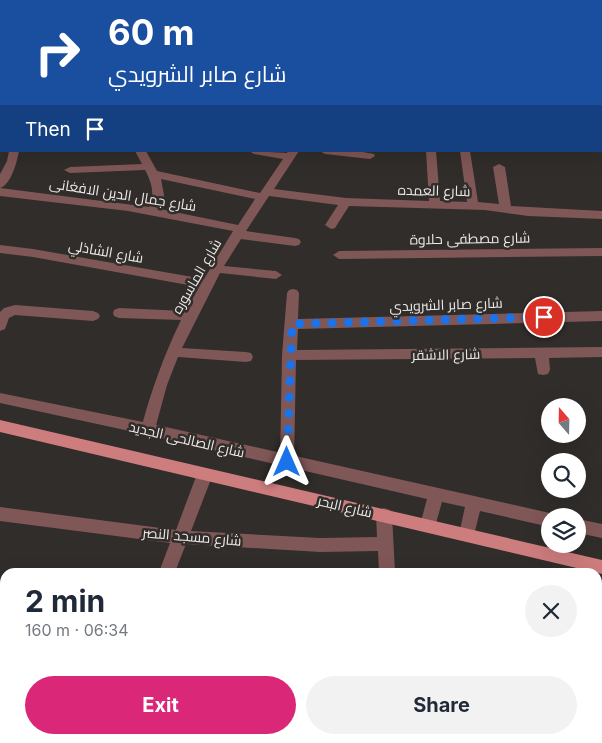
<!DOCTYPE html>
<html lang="en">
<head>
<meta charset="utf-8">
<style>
	body { margin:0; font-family:Inter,Cairo,sans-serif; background:#f2f2f3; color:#1f2937; height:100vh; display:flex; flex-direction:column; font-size:19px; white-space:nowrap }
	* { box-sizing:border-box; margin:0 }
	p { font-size:16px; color:#747a83 }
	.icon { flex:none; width:28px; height:28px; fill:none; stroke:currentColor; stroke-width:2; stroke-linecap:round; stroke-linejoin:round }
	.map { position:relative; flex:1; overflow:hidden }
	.panel { position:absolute; left:0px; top:568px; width:602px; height:176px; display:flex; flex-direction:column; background:#fff; border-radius:15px 15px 0 0; box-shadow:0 5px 20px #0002 }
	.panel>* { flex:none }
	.hud { position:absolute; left:0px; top:0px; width:602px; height:152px; box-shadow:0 5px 20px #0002; background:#1a4fa0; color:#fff; overflow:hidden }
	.needle { width:32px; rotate:340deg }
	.controls { position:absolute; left:541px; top:398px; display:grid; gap:10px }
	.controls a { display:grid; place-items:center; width:45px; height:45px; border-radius:50%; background:#fff; box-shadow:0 5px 20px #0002; font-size:25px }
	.pin { position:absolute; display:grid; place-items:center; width:42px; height:42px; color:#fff; margin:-21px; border:2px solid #fff; border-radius:50%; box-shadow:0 1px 5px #0007 }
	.me { position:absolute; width:55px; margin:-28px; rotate:0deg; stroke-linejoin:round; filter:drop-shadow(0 0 4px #0008) }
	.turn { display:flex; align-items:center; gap:18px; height:105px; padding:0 25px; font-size:22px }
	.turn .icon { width:65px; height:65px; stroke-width:2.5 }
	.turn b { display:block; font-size:35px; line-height:42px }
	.then { display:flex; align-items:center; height:48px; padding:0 25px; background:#0003; gap:10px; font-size:19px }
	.round { display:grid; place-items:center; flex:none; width:52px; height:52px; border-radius:26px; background:#f2f2f3 }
	.overview { display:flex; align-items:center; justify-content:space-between; height:85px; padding:0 25px }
	h1 { font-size:30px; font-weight:700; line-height:38px }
	.button { display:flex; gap:10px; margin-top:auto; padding:10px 25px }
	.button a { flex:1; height:58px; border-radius:30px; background:#db2777; color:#fff; font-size:20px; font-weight:700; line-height:58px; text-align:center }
	.button a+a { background:#f2f2f3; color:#1f2937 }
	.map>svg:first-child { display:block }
</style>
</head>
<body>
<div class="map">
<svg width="602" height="743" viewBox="0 0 602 743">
	<rect width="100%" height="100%" fill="#302d2a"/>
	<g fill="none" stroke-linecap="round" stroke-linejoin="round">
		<!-- minor -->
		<path fill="#7f5756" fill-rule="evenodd" d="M20 0H28V1H20Z
			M60 0H124V1H60Z
			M254 0H271V1H254Z
			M347 0H356V1H347Z
			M410 0H418V1H410Z
			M435 0H443V1H435Z
			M465 0H474V1H465Z
			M1 7V13L0 14V8Z
			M601 19H602V35H601Z
			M601 43H602V49H601Z
			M601 67H602V73H601Z
			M0 76H1V83H0Z
			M601 82H602V88H601Z
			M0 96H1V102H0Z
			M601 108H602V114H601Z
			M0 119H1V125H0Z
			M601 146 602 152 597 151H601Z
			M9 151H19C17 162 11 185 0 188L149 207C155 194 152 183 145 170L70 173 64 170 70 167 142 164 135 151H146L157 171 260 193 283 159 254 154 249 151 287 153 288 151H299L274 189 346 198 429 201 426 151H436L440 201 467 202 460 151H470L478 202 499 204 493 167 499 164 505 167 511 206 602 211V219L528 216 485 210 349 206 335 228 331 229 325 225 338 205 269 196 246 231 295 238 299 239 301 242 299 245 295 246 241 239 224 266 276 271 282 275 276 279 220 273 182 348 246 352 251 353 253 357 251 361 246 362 178 357 167 385 155 429 153 433 148 435 143 433 141 429C151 391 164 355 181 320L119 318 114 316 113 313 114 310 119 308 186 311 199 287 33 257 0 253V245L33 249 204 279 233 231 128 211 0 196V174L7 161ZM161 179 255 199 238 225 160 209 164 195Z
			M320 151H357L374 154 375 156 370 159 325 154Z
			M602 248V256L339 259 333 255 339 251Z
			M293 289 297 290 299 293 298 319 602 311V321L298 329 297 350 602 347V357L549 358 550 370 548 374 543 375 538 374 535 358 296 360 294 462 292 466 287 468 282 466 280 462 282 355 287 293 289 290Z
			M15 305 93 311 98 313 100 316 98 319 93 321 15 315 9 318 5 329 0 331V312L4 308Z
			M205 468 210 470 213 474 191 531 320 538 377 537 376 515 378 510 384 508 390 510 392 515 395 572H379L378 551 320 552 186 544 175 572H159L170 543 0 521V507L176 530 197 474 200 470Z
			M101 739H119V743H101Z
			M194 739H212L213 743H195Z
			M341 739H359V743H341Z"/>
		<!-- tertiary -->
		<path fill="#7f5756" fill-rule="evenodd" d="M0 393 148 423 550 513 556 516H550V527L480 511 473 539 467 541 461 539 459 534 465 507 442 502 434 530 428 532 422 530 420 525 427 499 148 435 0 403Z
			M578 519 602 524V538L578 533Z"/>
		<!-- primary -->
		<path fill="#ce7d7e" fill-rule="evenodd" d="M0 420 602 560V574L0 432Z"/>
	</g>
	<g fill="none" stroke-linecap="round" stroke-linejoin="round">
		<!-- route -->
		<path stroke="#1a73e8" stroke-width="9" stroke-dasharray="0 16.2" d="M287 462 292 324 544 317"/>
	</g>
	<g text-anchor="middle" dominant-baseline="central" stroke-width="5" stroke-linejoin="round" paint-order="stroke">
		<!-- street labels -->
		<g font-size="14" fill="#eceae8" stroke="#302d2a">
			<text transform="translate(434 190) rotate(1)">شارع العمده</text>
			<text transform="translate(123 194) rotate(9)">شارع جمال الدين الافغانى</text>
			<text transform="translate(470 238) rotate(-1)">شارع مصطفى حلاوة</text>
			<text transform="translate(106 251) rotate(10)">شارع الشاذلي</text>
			<text transform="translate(196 276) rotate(-60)">شارع الماسوره</text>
			<text transform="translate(446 304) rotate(-2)">شارع صابر الشرويدي</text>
			<text transform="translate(446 354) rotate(-1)">شارع الاشقر</text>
			<text transform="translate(187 439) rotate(13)">شارع الصالحى الجديد</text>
			<text transform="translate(345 506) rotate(13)">شارع البحر</text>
			<text transform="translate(192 536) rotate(5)">شارع مسجد النصر</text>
		</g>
	</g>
</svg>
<div class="controls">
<a><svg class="needle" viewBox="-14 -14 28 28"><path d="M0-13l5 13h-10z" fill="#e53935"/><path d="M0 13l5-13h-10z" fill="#747a83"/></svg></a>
<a><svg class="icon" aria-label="search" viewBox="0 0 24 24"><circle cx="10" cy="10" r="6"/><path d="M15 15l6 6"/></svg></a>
<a><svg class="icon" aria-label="layers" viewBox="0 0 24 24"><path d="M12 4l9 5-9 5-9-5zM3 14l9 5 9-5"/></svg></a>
</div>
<div class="pin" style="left:544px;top:317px;background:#d93025"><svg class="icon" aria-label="arrive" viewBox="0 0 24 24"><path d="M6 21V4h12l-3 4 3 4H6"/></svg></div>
<svg class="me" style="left:287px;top:462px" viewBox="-20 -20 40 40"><path d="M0-17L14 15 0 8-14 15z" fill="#1a73e8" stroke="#fff" stroke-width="4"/></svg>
<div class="hud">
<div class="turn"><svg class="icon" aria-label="right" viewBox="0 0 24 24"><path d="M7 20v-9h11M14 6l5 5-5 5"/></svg><div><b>60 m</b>شارع صابر الشرويدي</div></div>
<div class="then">Then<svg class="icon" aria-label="arrive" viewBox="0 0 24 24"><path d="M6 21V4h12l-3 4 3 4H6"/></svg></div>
</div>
<section class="panel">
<div class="overview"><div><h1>2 min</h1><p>160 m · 06:34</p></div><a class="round"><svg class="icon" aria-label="close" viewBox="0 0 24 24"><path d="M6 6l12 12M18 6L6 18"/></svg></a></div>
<div class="button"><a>Exit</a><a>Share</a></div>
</section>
</div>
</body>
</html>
